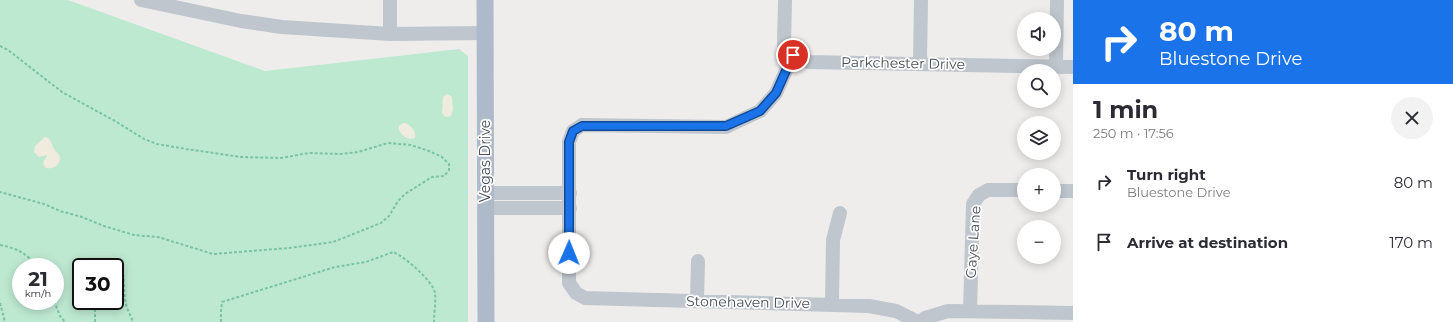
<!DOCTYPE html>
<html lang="en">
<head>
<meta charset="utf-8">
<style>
	body { margin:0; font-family:Montserrat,sans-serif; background:#f2f2f3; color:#2b2b33; height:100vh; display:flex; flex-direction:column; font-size:15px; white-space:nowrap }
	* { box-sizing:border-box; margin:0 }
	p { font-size:13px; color:#7c7c81 }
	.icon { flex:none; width:22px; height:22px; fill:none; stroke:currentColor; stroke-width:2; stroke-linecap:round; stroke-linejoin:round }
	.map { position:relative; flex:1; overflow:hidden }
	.details { display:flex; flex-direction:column; background:#fff; width:380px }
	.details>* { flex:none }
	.hud { background:#1a73e8; color:#fff; overflow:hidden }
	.buttons { position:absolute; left:1017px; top:12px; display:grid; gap:8px }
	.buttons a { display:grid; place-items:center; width:44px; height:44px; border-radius:50%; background:#fff; box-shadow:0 2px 10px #0003; font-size:20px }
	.speed { position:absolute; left:12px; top:258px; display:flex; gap:8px; font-size:20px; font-weight:700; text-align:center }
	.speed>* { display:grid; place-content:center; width:52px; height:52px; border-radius:50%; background:#fff; box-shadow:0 2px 10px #0003; line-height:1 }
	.speed small { font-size:10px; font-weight:400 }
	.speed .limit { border:2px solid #111; border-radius:6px; background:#fff; color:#111 }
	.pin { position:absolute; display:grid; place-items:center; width:34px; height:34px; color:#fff; margin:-17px; border:2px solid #fff; border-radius:50%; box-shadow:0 1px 4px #0007 }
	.me { position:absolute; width:44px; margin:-22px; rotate:1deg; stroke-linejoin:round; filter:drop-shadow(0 0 3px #0008) }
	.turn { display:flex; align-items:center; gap:14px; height:84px; padding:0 20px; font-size:18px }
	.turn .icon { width:52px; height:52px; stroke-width:2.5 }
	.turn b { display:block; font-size:28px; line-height:34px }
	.round { display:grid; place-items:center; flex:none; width:42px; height:42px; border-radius:21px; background:#f2f2f3 }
	.overview { display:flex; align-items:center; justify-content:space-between; height:68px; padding:0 20px }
	h1 { font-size:24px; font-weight:700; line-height:30px }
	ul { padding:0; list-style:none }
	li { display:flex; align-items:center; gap:12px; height:60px; padding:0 20px }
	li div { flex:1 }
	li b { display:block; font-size:15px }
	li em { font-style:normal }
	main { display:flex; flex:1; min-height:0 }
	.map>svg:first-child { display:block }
</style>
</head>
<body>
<main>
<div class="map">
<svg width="1073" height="322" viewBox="0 0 1073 322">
	<rect width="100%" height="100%" fill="#efedec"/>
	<!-- green -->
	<path fill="#bee9d1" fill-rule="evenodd" d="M0 0H68L265 71 459 49 468 56V322H0ZM21 267H55V301H21ZM81 267H115V301H81Z"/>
	<!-- sand -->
	<path fill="#efebde" d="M447 94 452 97 453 109 451 116 446 117 442 113 443 97Z
		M403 123C410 123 417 132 415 138L410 139C404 137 398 133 399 126Z
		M45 137C51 139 51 142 53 147 54 150 57 152 59 155 63 163 54 170 46 168 40 162 46 160 47 155L39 157 34 152 35 146Z"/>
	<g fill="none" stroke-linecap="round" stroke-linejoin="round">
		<!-- path -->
		<path stroke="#7ac4a4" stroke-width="2" stroke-dasharray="3 2" stroke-linecap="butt" d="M0 46 8 50 62 92 115 121 144 139 157 144 186 149 241 157 281 158 309 153 341 154 358 152 388 143 411 145 429 151 442 157 449 164V170L444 176 432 177 405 194 398 201 389 216 381 223 333 242 289 248 213 254 158 237 134 235 104 226 82 217 60 211 44 204 0 192
			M0 245C20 249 24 253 39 267
			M97 267 98 264C104 262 115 260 120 266 126 274 123 294 126 304 127 310 131 316 133 322
			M54 301 60 316 65 322
			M0 303 5 322
			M95 322V301
			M221 322V311L222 302 335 267 366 262 393 252C404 256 433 281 435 293 436 302 434 313 434 322"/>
		<!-- minor -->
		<path stroke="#bfc6cd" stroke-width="14" d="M141 0 241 21 282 27 390 34
			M390 0V34L485 33
			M785 0 784 45 787 51 793 55 808 62 1073 67
			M793 55 776 93 760 111 726 127 582 125 573 131 569 142V283L576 293 585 298 869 306 896 311 918 322
			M920 63 921 0
			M1056 67 1057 0
			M1054 191H1073
			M485 193H570
			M485 208H570
			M697 301 698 261
			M832 304 833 240 840 213
			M970 311 973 204 979 195 988 190H1024
			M921 322 925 318 948 311 1073 313"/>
		<!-- major -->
		<path stroke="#aebac9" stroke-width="17" d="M485 0 486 322"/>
	</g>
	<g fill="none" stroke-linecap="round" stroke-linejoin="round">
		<defs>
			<path id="route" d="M569 253V142L573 131 582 126H726L760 111 776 93 793 55"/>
		</defs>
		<!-- route casing -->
		<use href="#route" stroke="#114b97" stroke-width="10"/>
		<!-- route -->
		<use href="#route" stroke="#1a73e8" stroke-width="7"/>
	</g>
	<g text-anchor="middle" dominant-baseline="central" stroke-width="3.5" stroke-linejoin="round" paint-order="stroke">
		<!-- street labels -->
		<g font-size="14" fill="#474f58" stroke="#fff">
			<text transform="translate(903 63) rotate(1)">Parkchester Drive</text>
			<text transform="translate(485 161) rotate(-90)">Vegas Drive</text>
			<text transform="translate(973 242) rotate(-86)">Gaye Lane</text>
			<text transform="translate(748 302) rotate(1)">Stonehaven Drive</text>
		</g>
	</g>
</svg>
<div class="buttons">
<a><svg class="icon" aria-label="sound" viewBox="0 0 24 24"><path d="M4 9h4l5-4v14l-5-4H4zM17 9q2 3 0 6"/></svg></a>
<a><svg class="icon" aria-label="search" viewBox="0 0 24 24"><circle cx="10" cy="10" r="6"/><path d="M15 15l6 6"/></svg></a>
<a><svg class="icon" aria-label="layers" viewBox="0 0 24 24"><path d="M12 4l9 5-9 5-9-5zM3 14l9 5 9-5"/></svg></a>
<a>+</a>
<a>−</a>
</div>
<div class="speed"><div>21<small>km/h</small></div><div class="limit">30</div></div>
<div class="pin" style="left:793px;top:55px;background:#d93025"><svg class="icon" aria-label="arrive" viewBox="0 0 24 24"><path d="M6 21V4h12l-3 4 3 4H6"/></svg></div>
<svg class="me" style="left:569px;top:253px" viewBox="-20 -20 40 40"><circle r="19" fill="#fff"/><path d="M0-13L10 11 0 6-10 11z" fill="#1a73e8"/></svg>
</div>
<section class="details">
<div class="hud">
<div class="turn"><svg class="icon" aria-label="right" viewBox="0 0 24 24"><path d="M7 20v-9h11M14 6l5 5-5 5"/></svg><div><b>80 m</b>Bluestone Drive</div></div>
</div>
<div class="overview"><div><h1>1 min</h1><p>250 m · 17:56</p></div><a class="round"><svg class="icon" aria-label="close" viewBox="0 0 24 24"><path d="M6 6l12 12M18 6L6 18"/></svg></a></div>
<ul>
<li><svg class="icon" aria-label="right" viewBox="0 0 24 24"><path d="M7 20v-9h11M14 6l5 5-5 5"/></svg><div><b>Turn right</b><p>Bluestone Drive</p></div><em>80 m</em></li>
<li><svg class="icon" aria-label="arrive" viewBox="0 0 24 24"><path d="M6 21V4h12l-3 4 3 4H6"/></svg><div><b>Arrive at destination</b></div><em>170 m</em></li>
</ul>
</section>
</main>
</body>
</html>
